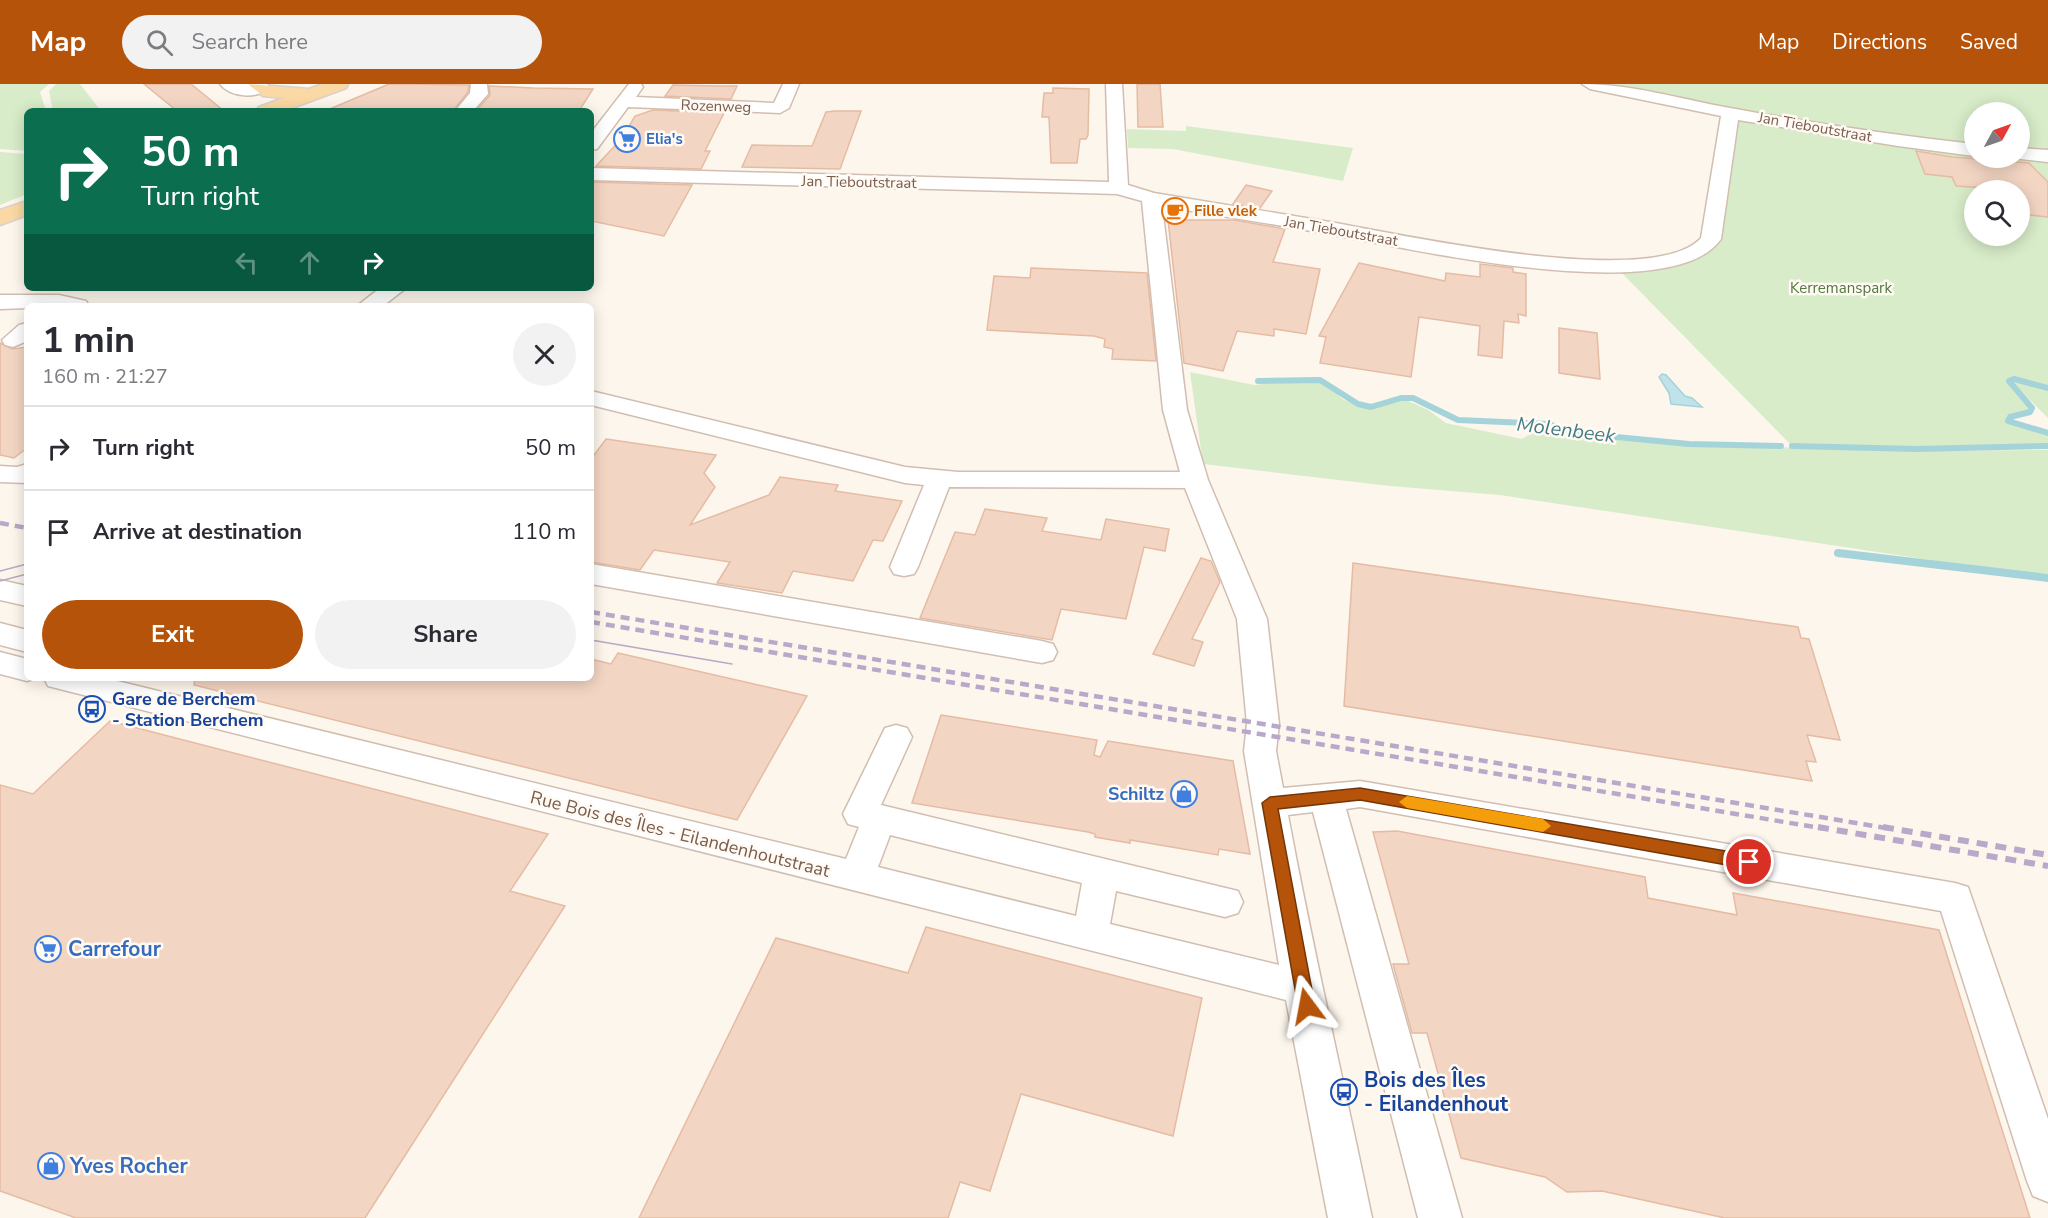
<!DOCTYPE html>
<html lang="en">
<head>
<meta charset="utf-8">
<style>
	body { margin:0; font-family:"Nunito Sans",sans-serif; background:#f2f2f3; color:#2b2b33; height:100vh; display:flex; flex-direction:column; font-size:22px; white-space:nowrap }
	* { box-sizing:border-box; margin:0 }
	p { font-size:20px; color:#7c7c81 }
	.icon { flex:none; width:33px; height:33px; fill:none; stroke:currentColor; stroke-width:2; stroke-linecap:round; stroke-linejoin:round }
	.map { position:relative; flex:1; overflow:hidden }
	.side { position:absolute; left:24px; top:219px; width:570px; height:378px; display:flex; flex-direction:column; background:#fff; border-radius:9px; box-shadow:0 3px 15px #0003 }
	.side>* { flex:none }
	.guide { position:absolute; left:24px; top:24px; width:570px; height:183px; border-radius:9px; box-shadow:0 3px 15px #0003; background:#0b6e4f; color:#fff; overflow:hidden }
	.needle { width:39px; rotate:50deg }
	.controls { position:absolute; left:1964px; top:18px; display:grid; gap:12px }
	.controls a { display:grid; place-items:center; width:66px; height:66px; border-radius:50%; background:#fff; box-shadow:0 3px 15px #0003; font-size:30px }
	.pin { position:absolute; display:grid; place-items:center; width:51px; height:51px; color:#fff; margin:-26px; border:3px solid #fff; border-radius:50%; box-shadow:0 2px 6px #0007 }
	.me { position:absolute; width:66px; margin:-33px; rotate:347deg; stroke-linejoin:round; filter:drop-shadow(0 0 4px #0008) }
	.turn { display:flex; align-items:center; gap:21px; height:126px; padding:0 18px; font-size:27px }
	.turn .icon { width:78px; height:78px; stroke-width:2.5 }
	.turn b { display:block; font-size:42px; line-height:51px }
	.lanes { display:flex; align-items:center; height:57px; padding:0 18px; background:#0003; justify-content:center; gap:30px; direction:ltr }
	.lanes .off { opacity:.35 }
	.round { display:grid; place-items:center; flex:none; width:63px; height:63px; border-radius:32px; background:#f2f2f3 }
	.headline { display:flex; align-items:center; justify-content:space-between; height:102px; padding:0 18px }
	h1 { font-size:36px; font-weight:700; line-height:45px }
	.action { display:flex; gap:12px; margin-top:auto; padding:12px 18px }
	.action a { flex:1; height:69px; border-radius:36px; background:#b45309; color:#fff; font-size:24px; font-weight:700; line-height:69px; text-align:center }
	.action a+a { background:#f2f2f3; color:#2b2b33 }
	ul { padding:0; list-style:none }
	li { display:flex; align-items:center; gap:18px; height:84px; padding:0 18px; border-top:2px solid #e1e1e2 }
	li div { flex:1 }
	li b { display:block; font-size:22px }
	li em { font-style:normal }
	header { display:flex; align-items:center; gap:36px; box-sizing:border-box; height:84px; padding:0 30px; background:#b45309; color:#fff }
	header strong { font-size:28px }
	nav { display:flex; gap:33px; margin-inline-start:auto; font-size:21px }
	.search { width:420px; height:54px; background:#f2f2f3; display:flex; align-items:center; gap:15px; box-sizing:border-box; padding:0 21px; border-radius:33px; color:#7c7c81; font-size:22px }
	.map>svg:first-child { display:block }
</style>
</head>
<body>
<header>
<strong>Map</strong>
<div class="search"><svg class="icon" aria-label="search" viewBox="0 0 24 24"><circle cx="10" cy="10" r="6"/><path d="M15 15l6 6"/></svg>Search here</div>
<nav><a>Map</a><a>Directions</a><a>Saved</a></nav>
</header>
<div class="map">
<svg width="2048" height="1134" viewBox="0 0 2048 1134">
	<rect width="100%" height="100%" fill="#fdf6ec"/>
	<!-- green -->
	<path fill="#d8ecc9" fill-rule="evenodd" d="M0 0H49L40 8 46 27H27V67L0 65Z
		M56 0H80L101 27H53L49 7Z
		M1604 0H2048V304L2015 295 2009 297 2032 324 2030 328 2010 333 2008 337 2048 349V362L1917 365 1792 362 1610 177 1655 176 1702 161 1726 26ZM1974 28H2019V74H1974ZM1974 106H2019V152H1974Z
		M1186 42 1353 64 1343 97 1173 65 1128 64 1127 45 1186 47Z
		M0 68 27 70V110L0 121Z
		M1190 288 1254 301 1300 296 1322 298 1344 316 1363 322 1394 314 1404 315 1428 326 1446 339 1522 355 1540 344 1575 351 1690 361 1919 367 2048 366V490L1983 484 1500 411 1390 402 1203 380Z
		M2017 298 2048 305V334L2013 299Z"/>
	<!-- water -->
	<path fill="#bfe3e8" stroke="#a5d3da" stroke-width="1.5" d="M1662 290 1666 291 1685 312 1692 314 1702 323 1671 320 1669 309 1659 293Z"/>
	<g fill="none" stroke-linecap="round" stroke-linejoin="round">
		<!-- stream-far1 -->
		<path stroke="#a5d3da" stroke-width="6" d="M1258 297 1320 296 1358 320 1371 323 1401 314H1413L1458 336 1549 340 1575 349 1689 360 1781 362
			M2048 304 2014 295 2009 297 2032 324 2030 328 2010 333 2008 337 2048 349
			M1792 362 1917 365 2048 362"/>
		<!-- stream -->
		<path stroke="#a5d3da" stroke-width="8" d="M1838 469 2048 494"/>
	</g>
	<!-- building -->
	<path fill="#f3d5c3" stroke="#e6bba3" stroke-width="1.5" d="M144 0H191L224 27H177Z
		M389 0H405L469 1 468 8 453 27H325Z
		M1137 0H1160L1163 43H1138Z
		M673 1 718 2H737L731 15 665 12Z
		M489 2 533 4 593 5 579 27H476L490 11Z
		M1053 4 1089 5 1088 51 1086 55H1080L1077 79H1051L1049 33H1042L1044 9H1053Z
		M653 26 724 29 705 67H710L701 85 596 82 622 54 635 32Z
		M835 27H861L840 85 742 83 752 61 812 62 826 28Z
		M1916 67 1952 73 2029 79 2048 98V133L2019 130V106L1956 102 1952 93 1925 90Z
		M591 98 692 101 664 152 591 137Z
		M1246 101 1272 107 1260 124 1233 120Z
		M1168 136H1235L1285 145 1273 178 1320 185 1306 250 1274 245V252L1237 247 1223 287 1184 279Z
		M1359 179 1445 197 1446 189 1480 193V180L1513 184V188L1526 190V232L1518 230 1519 239 1504 237 1502 274 1478 271 1480 242 1419 233 1411 293 1320 279 1326 253 1319 252Z
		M1031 184 1147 189 1156 277 1112 275 1113 265 1104 263 1105 255 1094 252 987 246 994 192 1030 194Z
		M1559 244 1597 249 1600 295 1559 289Z
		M0 259 12 265 27 263V364L14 374 0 371Z
		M606 355 716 371 704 389 715 403 690 441 769 411 780 393 838 401 835 407 902 417 883 457 873 456 853 497 793 487 782 509 717 499 730 478 654 466 640 486 591 478V375Z
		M985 425 1047 434 1042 447 1101 456 1106 435 1169 445 1165 467 1144 463 1126 535 1061 525 1052 556 920 534 955 448 975 451Z
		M1201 474 1211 477 1220 498 1192 555 1203 558 1194 582 1153 570Z
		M1353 479 1798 543 1801 554 1809 555 1840 656 1807 651 1816 678 1806 677 1812 697 1344 622Z
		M618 569 807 612 737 736 194 601 195 594H591V575L611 580Z
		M941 631 1097 656 1094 671 1100 673 1108 657 1233 677 1250 770 1219 765 1218 771 1130 756V759L1095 753V750L1088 748 912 719Z
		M110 637 548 750 510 807 565 822 365 1134H76L0 1107V701L33 710Z
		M1397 747 1645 793 1648 814 1737 831 1733 809 1939 846 2030 1134H1725L1602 1107 1567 1108 1545 1093 1461 1074 1427 949H1412L1393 880H1409L1373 748Z
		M926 843 1202 914 1173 1052 1021 1010 990 1107 960 1098 948 1134H639L776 854 908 889Z"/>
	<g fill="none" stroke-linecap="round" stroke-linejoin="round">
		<defs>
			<path id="minor" d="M220 0H267L269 3C259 16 229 13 220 0Z
				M471 0H487L488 10 473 27H455L470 9Z
				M629 0H641L643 3 636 13 774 19 783 0H799L789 24 780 29 628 23 597 65 591 66V49Z
				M1106 0H1122L1128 101 1154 109C1213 119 1272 128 1330 138 1399 150 1653 207 1701 154L1721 32 1590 5 1582 0C1632 0 1680 15 1730 24 1811 39 1892 51 1974 60V72L1898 62 1738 36 1721 155C1672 226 1409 164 1333 151 1276 140 1219 132 1162 122L1187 326 1208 396 1267 535 1279 640 1276 667 1283 704 1360 697 1955 799 1968 803 2048 1035V1118L2033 1112 2027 1097 1941 827 1360 723 1346 725 1462 1134H1418L1313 728 1288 731C1313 866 1344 999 1372 1134H1328L1286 916 48 602 44 594H105L846 775 859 743 848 740 843 730 885 644 896 641 907 644 912 653 881 721 1238 807 1243 818 1238 829 1225 833 1116 807 1110 840 1279 881 1244 667 1247 640 1237 535 1185 404 949 403 918 483 914 490 904 492 894 490 890 483 924 401 905 399 591 321V307L905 383 958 388H1180L1163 326 1142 117 1117 110 591 96V84L1109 98ZM890 751 1082 799 1076 832 878 783Z
				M2019 64 2048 66V78L2012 74H2019Z
				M380 204H406L383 222H357Z
				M0 211H59L86 217 89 222 0 225Z
				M27 239V257L13 263 5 261 2 256 19 241Z
				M27 380V399L0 398V382L17 383Z
				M591 480 1042 557 1053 560 1057 568 1053 576 1042 579 591 500Z
				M0 496 27 502V522L0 516Z
				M0 539 27 546V568L0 561Z
				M0 568 27 575V594H37L27 597 0 590Z"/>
			<path id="major" d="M248 0 309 5 322 0H348L346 4 284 27H256L259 23 283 14 263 12Z
				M27 117V131L0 141V126Z"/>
		</defs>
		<!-- minor casing -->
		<use href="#minor" stroke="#d1beb0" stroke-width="3"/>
		<!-- major casing -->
		<use href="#major" stroke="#dad1cd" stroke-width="3"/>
		<!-- minor -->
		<use href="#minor" fill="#fff" fill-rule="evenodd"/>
		<!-- major -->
		<use href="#major" fill="#fbd9a5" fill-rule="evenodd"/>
		<!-- tram -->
		<path stroke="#b9a8c9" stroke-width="1.5" d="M0 487 27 480
			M0 497 27 490
			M591 556 732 580"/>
		<!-- rail-far1 -->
		<path stroke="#b9a8c9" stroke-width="4.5" stroke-dasharray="9 6" stroke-linecap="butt" d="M0 439 27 444
			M591 528 1892 745
			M591 538 1826 745"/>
		<!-- rail -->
		<path stroke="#b9a8c9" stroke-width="6" stroke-dasharray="11 8" stroke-linecap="butt" d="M1818 743 2048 782
			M1883 743 2048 771"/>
	</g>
	<!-- route -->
	<path fill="#b45309" stroke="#753606" stroke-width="1.5" d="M1360 704 1749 771 1755 773 1757 778 1755 783 1749 785 1360 716 1278 725 1315 922 1313 927 1307 930 1301 927 1298 922 1262 719 1270 713Z"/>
	<!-- slow -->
	<path fill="#f59e0b" d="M1407 712 1543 735 1551 742 1543 748 1407 724 1399 718Z"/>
	<!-- icons -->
	<defs>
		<symbol id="supermarket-ring" viewBox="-11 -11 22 22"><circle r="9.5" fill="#fffaf3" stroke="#3f7fe0" stroke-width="1.5"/><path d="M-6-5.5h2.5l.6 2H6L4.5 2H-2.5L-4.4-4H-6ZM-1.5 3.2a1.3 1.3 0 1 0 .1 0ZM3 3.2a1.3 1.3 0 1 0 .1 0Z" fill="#3f7fe0"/></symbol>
		<symbol id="cafe-ring" viewBox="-11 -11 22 22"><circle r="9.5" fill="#fffaf3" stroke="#e8710a" stroke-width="1.5"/><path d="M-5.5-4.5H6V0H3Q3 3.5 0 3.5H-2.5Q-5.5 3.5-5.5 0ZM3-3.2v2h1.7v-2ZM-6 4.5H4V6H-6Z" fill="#e8710a"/></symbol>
		<symbol id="bus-ring" viewBox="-11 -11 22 22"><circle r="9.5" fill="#fffaf3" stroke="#1a4fb4" stroke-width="1.5"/><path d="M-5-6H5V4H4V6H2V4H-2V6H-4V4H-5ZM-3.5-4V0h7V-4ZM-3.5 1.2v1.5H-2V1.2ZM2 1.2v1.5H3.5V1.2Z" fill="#1a4fb4"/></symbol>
		<symbol id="shop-ring" viewBox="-11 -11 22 22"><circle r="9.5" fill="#fffaf3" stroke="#3f7fe0" stroke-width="1.5"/><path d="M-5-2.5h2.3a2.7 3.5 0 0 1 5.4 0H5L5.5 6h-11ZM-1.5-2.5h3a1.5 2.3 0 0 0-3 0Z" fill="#3f7fe0"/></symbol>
	</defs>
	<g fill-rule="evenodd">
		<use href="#supermarket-ring" x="612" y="40" width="30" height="30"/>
		<use href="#cafe-ring" x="1160" y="112" width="30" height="30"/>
		<use href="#bus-ring" x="77" y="610" width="30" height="30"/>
		<use href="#shop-ring" x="1169" y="695" width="30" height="30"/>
		<use href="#supermarket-ring" x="33" y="850" width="30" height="30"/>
		<use href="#bus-ring" x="1329" y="993" width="30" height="30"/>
		<use href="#shop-ring" x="36" y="1067" width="30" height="30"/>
	</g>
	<g text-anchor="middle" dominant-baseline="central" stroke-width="5" stroke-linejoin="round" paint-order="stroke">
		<!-- far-street labels -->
		<g font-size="15" fill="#7a5c4d" stroke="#fffaf3">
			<text transform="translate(716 22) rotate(2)">Rozenweg</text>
			<text transform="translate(1815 43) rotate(10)">Jan Tieboutstraat</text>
			<text transform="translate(859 98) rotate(1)">Jan Tieboutstraat</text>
			<text transform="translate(1341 147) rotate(10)">Jan Tieboutstraat</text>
		</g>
		<!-- far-shop labels -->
		<g font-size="15" font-weight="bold" fill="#366cbe" stroke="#fffaf3" text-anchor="start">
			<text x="646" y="55">Elia's</text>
		</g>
		<!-- far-food labels -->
		<g font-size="15" font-weight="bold" fill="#c56008" stroke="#fffaf3" text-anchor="start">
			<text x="1194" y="127">Fille vlek</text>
		</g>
		<!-- far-park labels -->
		<g font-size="15" fill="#537a41" stroke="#fffaf3">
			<text x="1841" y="204">Kerremanspark</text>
		</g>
		<!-- transit labels -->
		<g font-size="18" font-weight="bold" fill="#164399" stroke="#fffaf3" text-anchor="start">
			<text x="112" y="615">Gare de Berchem<tspan x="112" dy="21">- Station Berchem</tspan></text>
		</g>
		<!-- shop labels -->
		<g font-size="18" font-weight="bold" fill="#366cbe" stroke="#fffaf3" text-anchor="end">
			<text x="1164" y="710">Schiltz</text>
		</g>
		<!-- street labels -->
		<g font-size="18" fill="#7a5c4d" stroke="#fffaf3">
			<text transform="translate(680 750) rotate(14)">Rue Bois des Îles - Eilandenhoutstraat</text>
		</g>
		<!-- water labels -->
		<g font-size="20" font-style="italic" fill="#437c86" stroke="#fffaf3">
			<text transform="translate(1566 346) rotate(7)">Molenbeek</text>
		</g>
		<!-- near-shop labels -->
		<g font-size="21" font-weight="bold" fill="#366cbe" stroke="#fffaf3" text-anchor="start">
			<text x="68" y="865">Carrefour</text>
			<text x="70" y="1082">Yves Rocher</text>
		</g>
		<!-- near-transit labels -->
		<g font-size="21" font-weight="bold" fill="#164399" stroke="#fffaf3" text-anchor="start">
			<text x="1364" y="996">Bois des Îles<tspan x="1364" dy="24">- Eilandenhout</tspan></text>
		</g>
	</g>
</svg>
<div class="controls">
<a><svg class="needle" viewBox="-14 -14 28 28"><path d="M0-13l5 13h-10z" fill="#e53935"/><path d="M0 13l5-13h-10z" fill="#7c7c81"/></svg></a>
<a><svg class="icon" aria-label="search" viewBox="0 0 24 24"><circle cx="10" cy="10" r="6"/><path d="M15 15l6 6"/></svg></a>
</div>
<div class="pin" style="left:1749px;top:778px;background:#d93025"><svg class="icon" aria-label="arrive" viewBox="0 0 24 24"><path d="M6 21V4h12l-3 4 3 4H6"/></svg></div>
<svg class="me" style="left:1307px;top:922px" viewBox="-20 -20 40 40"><path d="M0-17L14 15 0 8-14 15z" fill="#b45309" stroke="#fff" stroke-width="4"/></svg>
<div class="guide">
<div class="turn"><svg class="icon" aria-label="right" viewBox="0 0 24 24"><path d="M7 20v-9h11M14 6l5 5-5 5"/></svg><div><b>50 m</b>Turn right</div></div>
<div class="lanes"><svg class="icon off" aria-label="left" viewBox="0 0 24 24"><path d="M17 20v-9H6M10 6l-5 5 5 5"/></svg><svg class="icon off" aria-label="ahead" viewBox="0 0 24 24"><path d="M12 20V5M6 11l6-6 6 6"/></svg><svg class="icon" aria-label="right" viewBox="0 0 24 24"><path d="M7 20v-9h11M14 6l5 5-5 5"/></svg></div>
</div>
<section class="side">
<div class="headline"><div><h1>1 min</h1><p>160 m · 21:27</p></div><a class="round"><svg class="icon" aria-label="close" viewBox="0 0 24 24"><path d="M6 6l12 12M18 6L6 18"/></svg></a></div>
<ul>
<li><svg class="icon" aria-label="right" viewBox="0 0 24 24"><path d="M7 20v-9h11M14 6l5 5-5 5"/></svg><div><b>Turn right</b></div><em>50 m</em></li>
<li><svg class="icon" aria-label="arrive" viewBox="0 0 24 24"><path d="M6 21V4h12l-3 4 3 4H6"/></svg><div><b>Arrive at destination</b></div><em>110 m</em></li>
</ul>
<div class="action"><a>Exit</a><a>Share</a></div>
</section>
</div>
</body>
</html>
